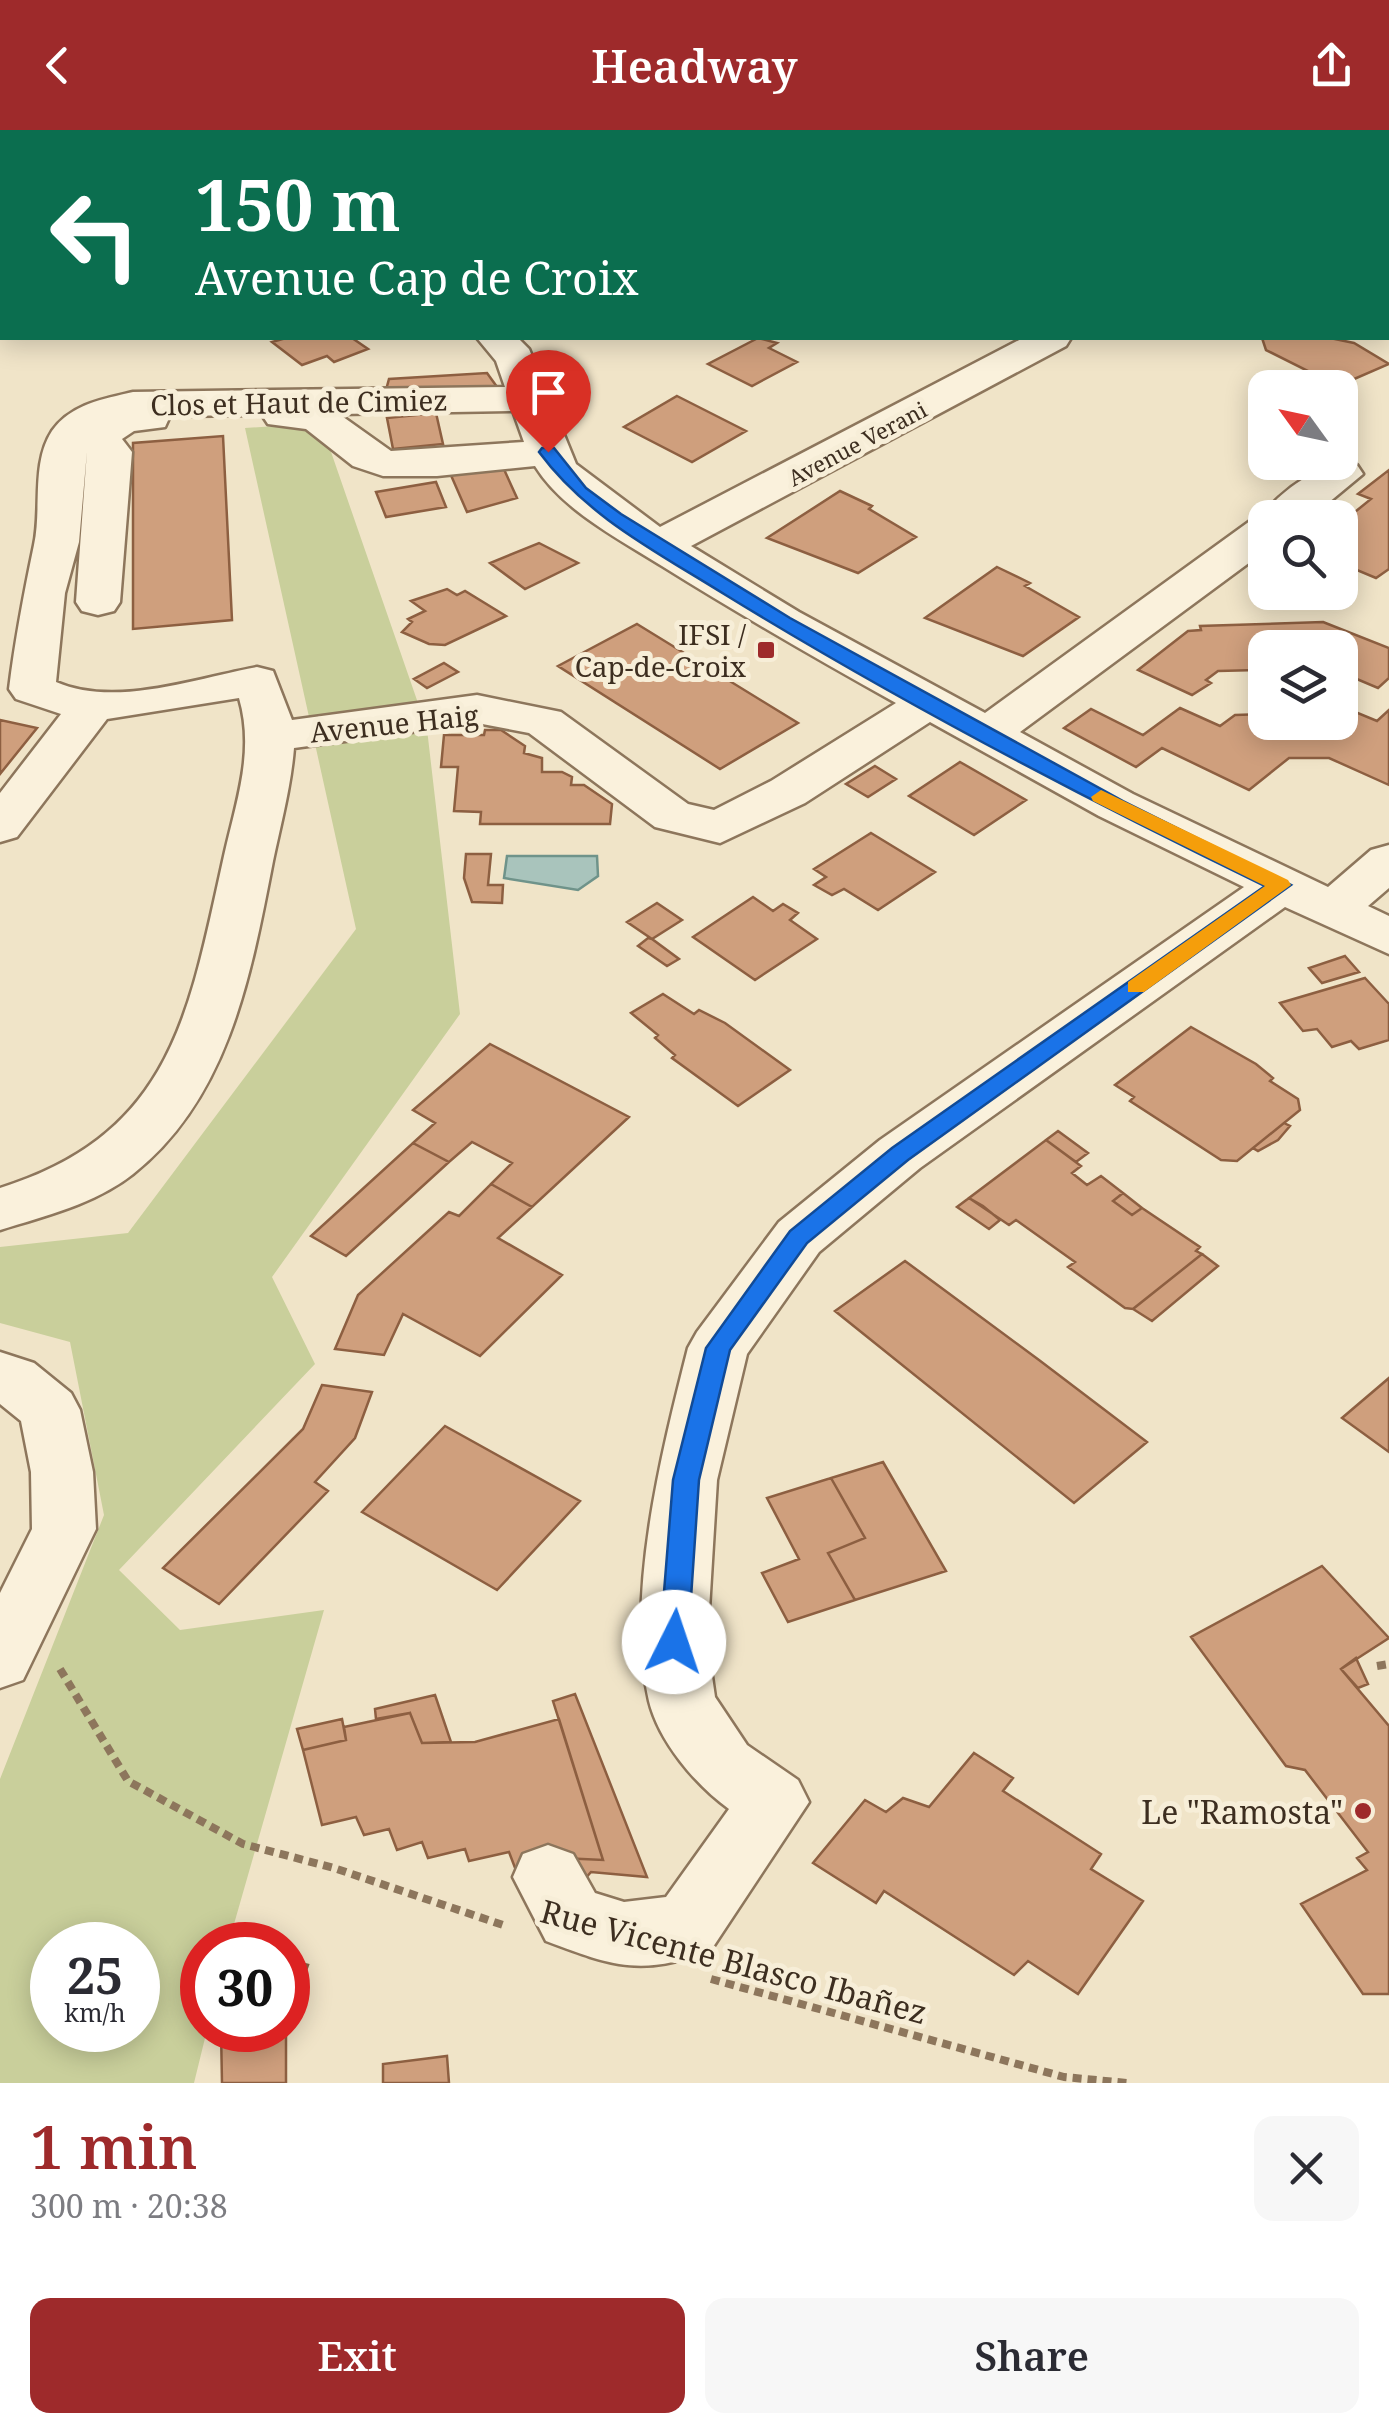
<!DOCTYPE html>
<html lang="en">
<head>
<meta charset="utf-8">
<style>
	body { margin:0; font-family:"Noto Serif",serif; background:#f7f7f7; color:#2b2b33; height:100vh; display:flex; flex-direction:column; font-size:38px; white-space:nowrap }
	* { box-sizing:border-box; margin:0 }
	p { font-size:32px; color:#7c7c81 }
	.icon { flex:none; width:55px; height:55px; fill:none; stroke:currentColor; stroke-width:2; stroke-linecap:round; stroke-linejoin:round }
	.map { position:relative; height:1953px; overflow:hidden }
	.sheet { display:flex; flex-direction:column; background:#fff; flex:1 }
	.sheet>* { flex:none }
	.banner { position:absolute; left:0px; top:0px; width:1390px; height:210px; box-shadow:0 5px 25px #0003; background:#0b6e4f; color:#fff; overflow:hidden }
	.needle { width:65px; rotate:303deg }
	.controls { position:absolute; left:1248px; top:240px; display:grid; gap:20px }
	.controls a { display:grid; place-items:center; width:110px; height:110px; border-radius:20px; background:#fff; box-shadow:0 5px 25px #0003; font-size:50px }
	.speed { position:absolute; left:30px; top:1792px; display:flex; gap:20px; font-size:50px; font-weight:700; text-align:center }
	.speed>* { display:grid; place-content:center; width:130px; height:130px; border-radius:50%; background:#fff; box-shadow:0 5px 25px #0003; line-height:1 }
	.speed small { font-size:25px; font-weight:400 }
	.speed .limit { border:15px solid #d22; background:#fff; color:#111 }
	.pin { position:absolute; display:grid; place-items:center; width:85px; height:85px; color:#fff; margin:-102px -42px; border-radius:50% 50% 50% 0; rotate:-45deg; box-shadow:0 0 10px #0007 }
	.pin .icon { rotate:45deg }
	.me { position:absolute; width:110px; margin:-55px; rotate:4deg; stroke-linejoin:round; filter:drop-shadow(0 0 8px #0008) }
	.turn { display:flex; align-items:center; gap:35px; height:210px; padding:0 30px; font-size:45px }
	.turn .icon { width:130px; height:130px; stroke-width:2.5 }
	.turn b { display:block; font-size:70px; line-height:85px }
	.round { display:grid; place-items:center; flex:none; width:105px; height:105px; border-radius:20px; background:#f7f7f7 }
	.summary { display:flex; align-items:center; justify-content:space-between; height:170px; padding:0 30px }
	h1 { font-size:60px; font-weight:600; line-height:75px; color:#9e2a2b }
	.primary-button { display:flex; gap:20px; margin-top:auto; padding:20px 30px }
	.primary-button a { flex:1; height:115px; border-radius:20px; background:#9e2a2b; color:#fff; font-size:40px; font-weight:600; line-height:115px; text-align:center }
	.primary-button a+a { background:#f7f7f7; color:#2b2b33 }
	header { display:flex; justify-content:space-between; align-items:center; height:130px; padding:0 30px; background:#9e2a2b; color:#fff; font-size:45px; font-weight:600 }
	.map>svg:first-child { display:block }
</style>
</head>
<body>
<header><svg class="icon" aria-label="back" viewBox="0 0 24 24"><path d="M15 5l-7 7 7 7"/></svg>Headway<svg class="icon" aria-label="share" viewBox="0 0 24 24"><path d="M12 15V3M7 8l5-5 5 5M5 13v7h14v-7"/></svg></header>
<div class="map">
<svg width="1389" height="1953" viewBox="0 0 1389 1953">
	<rect width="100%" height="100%" fill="#f0e4c8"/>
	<!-- green -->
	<path fill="#c9cf9b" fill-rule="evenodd" d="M321 293 427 599 460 884 272 1147 315 1234 119 1440 180 1500 324 1480 228 1815H202V1900H207L194 1953H0V1649L104 1385 70 1212 0 1193V1117L128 1103 356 799 245 298ZM52 1815H138V1900H52Z"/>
	<!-- water -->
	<path fill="#a9c4bc" stroke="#6f938a" stroke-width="2.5" d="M507 726H597L598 746 578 760 504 748Z"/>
	<!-- building -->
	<path fill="#cf9f7d" stroke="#8d5f41" stroke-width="2.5" d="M286 208H352L368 219 334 232 327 226 302 235 272 212Z
		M758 208 777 213 769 218 797 232 752 256 708 234Z
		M1262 208H1330L1354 213 1389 234 1338 256 1266 220Z
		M487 243 500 261 386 260 389 249Z
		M677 266 746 301 692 332 624 297Z
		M436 283 443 314 393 319 387 288Z
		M223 306 232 490 133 499V313Z
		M502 335 517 368 467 382 450 343Z
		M1389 340V439L1376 448 1340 433V394L1371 369 1358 364Z
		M436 352 446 377 386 387 376 362Z
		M840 361 872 376 869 379 916 407 858 443 767 408Z
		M539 413 578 433 525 459 490 433Z
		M997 437 1030 453 1025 456 1079 487 1023 526 925 488Z
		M447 459 457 465 465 461 506 486 445 515 429 514 402 502 412 492 408 489 425 481 411 471Z
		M1323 492 1389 518V548L1378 558 1352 547 1355 544 1340 537V518H1265V545L1258 540 1218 541 1206 550 1211 553 1192 565 1138 540 1188 501 1201 500 1200 496Z
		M637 494 798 593 720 639 558 536Z
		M444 533 458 542 427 558 414 549Z
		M1180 578 1220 596 1235 585 1265 584V592H1340V581H1353L1377 591 1389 580V655L1329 628H1289L1249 660 1162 618 1136 637 1064 598 1091 579 1143 605Z
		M0 590 37 598 0 644Z
		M485 600H501L525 616 524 623 542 628V642H562L572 647 571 655H584L612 674 610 694H480L481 682 454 681 458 637H441L444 605H484Z
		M960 632 1026 670 974 705 909 666Z
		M875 636 896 649 868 667 846 654Z
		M871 703 935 742 878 780 844 759 832 765 814 755 826 747 814 739Z
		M466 724H491L488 755H503L502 773 472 772 464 748Z
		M753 767 773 781 783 774 798 783 790 790 817 809 755 850 693 807Z
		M657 773 682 790 652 809 627 792Z
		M648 808 652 809 679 829 667 836 638 816Z
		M1345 826 1359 842 1322 853 1309 838Z
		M1365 848 1389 874V910L1359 919 1351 911 1332 917 1317 899 1303 901 1280 873Z
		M663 864 694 884 699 880 725 893 790 940 738 976 672 928 675 925 655 908 658 905 631 883Z
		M1191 897 1256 934 1273 948 1270 951 1298 969 1300 980 1237 1031 1221 1030 1130 971 1134 967 1115 955Z
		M490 914 629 987 532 1077 491 1054 512 1033 472 1012 449 1032 413 1013 435 993 413 980Z
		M1284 993 1290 996 1278 1010 1258 1021 1253 1018Z
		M1058 1001 1088 1023 1076 1032 1046 1010Z
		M1046 1010 1081 1036 1072 1043 1087 1055 1101 1046 1123 1063 1113 1071 1132 1085 1142 1078 1200 1117 1196 1121 1202 1124 1133 1179 1125 1178 1068 1137 1075 1132 1016 1090 1009 1095 969 1068Z
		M413 1013 449 1032 346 1126 311 1106Z
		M491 1054 532 1077 498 1108 562 1145 480 1226 403 1184 384 1225 335 1219 358 1165 449 1082 459 1086Z
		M1123 1063 1142 1078 1132 1085 1113 1071Z
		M969 1068 983 1076 1000 1090 989 1099 957 1077Z
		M1202 1124 1218 1136 1152 1191 1133 1179Z
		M905 1131 1039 1230 1147 1312 1074 1373 835 1181Z
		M1389 1248V1322L1342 1288Z
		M322 1255 372 1262 355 1308 315 1352 328 1361 219 1474 163 1438 303 1299Z
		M445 1296 580 1371 497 1460 362 1382Z
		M883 1332 946 1441 855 1470 828 1423 865 1408 831 1348Z
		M831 1348 865 1408 828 1423 855 1470 788 1492 762 1443 799 1429 767 1368Z
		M1322 1436 1389 1508 1341 1539 1389 1596V1864H1363L1301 1774 1367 1740 1357 1728 1368 1722 1305 1640 1286 1636 1191 1507Z
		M1356 1528 1368 1554 1358 1558 1341 1539Z
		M575 1564 647 1747 591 1742 584 1750 560 1728 603 1730 553 1571Z
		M435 1565 451 1612 422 1613 410 1583 376 1589 375 1579Z
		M410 1583 422 1613 475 1612 559 1589 603 1730 560 1728 517 1743 509 1722 469 1731 465 1719 428 1728 422 1712 397 1720 389 1699 364 1705 356 1687 322 1695 303 1620 346 1610 344 1597Z
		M342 1589 346 1610 303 1620 297 1599Z
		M974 1623 1013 1648 1003 1661 1101 1724 1091 1739 1143 1771 1078 1864 1028 1831 1014 1845 884 1761 876 1773 813 1733 865 1670 886 1682 903 1668 929 1677Z
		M288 1830 308 1835 288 1891Z
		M221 1900H286V1953H222Z
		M447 1926 449 1953H383V1934Z"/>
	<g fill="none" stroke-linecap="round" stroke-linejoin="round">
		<defs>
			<path id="minor" d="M158 0H198L200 2H160Z
				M0 47H2V69H0Z
				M477 208H518L529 219 576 334 660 397 1023 208H1071L1066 216 691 416 799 482 985 583 1250 391 1261 388C1278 362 1326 327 1357 335L1363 344 1310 388H1265V421L1020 602 1133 664 1328 757 1371 720 1389 715V758L1368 776 1389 786V824L1285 777 920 1038 819 1122 747 1224 717 1350 707 1512 715 1567 747 1615 798 1650 809 1672 711 1820C642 1847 612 1836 546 1811L513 1747 523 1724 548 1715 573 1724 595 1763 624 1772 666 1767 729 1679C696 1655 659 1612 649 1571 625 1466 662 1321 688 1218L697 1202 779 1092 880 1010 1244 757 1099 686 930 592 805 673 720 713 655 697 529 603 477 593 294 618C291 656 281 693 273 731 251 844 229 968 133 1044 95 1074 45 1086 0 1100V1058C173 1004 189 883 224 726 236 672 255 622 239 568L107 589 17 707 0 712V663L61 584 16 569 9 559C15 510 24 463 34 415 42 379 31 333 52 301 71 274 103 269 133 262L505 257 496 231ZM513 281 524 312 391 321 339 284ZM262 285 268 294 306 299 353 336 383 346H437L535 336C562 380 619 409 662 436 739 484 817 529 896 573L771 651 714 680 688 674 561 582 477 565 292 590 273 541 257 537C197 548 115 578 56 552L65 463 79 412 87 321 76 472 82 481 98 485 114 481 120 472 132 322 122 309 134 301 165 297 170 286Z
				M0 1222 34 1233 71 1263 80 1280 93 1342 96 1399 23 1550 0 1558V1463L32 1399 31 1342 21 1291 0 1274Z"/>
		</defs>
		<!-- minor casing -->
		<use href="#minor" stroke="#8d765c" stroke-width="5"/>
		<!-- path -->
		<path stroke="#8d765c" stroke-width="8" stroke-dasharray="9 6" stroke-linecap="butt" d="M1377 1536 1389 1534
			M60 1539 128 1651 243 1714 334 1738 506 1796
			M711 1849 1064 1947 1127 1953"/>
		<!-- minor -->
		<use href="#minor" fill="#faf1dc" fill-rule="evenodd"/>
	</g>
	<!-- route -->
	<path fill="#1a73e8" stroke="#114b97" stroke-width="2.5" d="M542 318H554L586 358 621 384 790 488 1123 671 1291 755 908 1030 807 1113 730 1220 699 1350 688 1512 684 1520H664L660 1512 673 1350 706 1218 790 1101 892 1018 1265 756C1081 667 898 571 724 464 657 422 587 387 539 322Z"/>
	<!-- slow -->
	<path fill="#f59e0b" d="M1101 660 1288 750 1291 755 1144 862H1128V852L1265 756 1093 671 1091 667Z"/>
	<!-- markers -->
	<g fill="#9e2a2b" stroke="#f7eed8" stroke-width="4">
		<rect x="756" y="510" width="20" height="20" rx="5"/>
		<circle cx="1363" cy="1681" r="10"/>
	</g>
	<g text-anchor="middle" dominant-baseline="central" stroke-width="10" stroke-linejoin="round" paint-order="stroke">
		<!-- far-street labels -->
		<g font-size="22" fill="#3d2e20" stroke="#f7eed8">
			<text transform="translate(857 313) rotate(-28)">Avenue Verani</text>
		</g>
		<!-- street labels -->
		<g font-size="28" fill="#3d2e20" stroke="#f7eed8">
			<text transform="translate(299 272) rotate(-1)">Clos et Haut de Cimiez</text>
			<text transform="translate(394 593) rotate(-6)">Avenue Haig</text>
		</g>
		<!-- poi labels -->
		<g font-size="28" fill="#3d2e20" stroke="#f7eed8" text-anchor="end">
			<text x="746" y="504">IFSI /<tspan x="746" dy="32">Cap-de-Croix</tspan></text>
		</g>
		<!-- near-poi labels -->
		<g font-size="32" fill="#3d2e20" stroke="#f7eed8" text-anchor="end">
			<text x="1343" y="1681">Le "Ramosta"</text>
		</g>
		<!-- near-street labels -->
		<g font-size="32" fill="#3d2e20" stroke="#f7eed8">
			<text transform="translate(734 1831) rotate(15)">Rue Vicente Blasco Ibañez</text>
		</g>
	</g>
</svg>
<div class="controls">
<a><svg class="needle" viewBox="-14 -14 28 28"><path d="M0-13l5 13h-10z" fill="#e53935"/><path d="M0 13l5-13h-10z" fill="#7c7c81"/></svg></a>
<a><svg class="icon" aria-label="search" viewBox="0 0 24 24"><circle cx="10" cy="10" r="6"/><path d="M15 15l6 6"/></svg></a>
<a><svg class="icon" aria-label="layers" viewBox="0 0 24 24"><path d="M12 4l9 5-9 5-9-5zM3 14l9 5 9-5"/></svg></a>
</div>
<div class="speed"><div>25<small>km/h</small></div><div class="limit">30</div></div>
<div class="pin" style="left:548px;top:322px;background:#d93025"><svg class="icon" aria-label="arrive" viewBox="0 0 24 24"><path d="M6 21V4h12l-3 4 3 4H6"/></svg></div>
<svg class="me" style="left:674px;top:1512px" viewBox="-20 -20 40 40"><circle r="19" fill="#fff"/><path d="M0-13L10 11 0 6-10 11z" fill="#1a73e8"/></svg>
<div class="banner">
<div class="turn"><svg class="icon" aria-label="left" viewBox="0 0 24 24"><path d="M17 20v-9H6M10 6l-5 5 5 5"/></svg><div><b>150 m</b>Avenue Cap de Croix</div></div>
</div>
</div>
<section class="sheet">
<div class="summary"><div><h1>1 min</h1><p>300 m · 20:38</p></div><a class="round"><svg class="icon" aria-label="close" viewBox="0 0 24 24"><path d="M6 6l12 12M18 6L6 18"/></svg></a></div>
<div class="primary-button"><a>Exit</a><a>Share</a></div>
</section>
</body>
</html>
